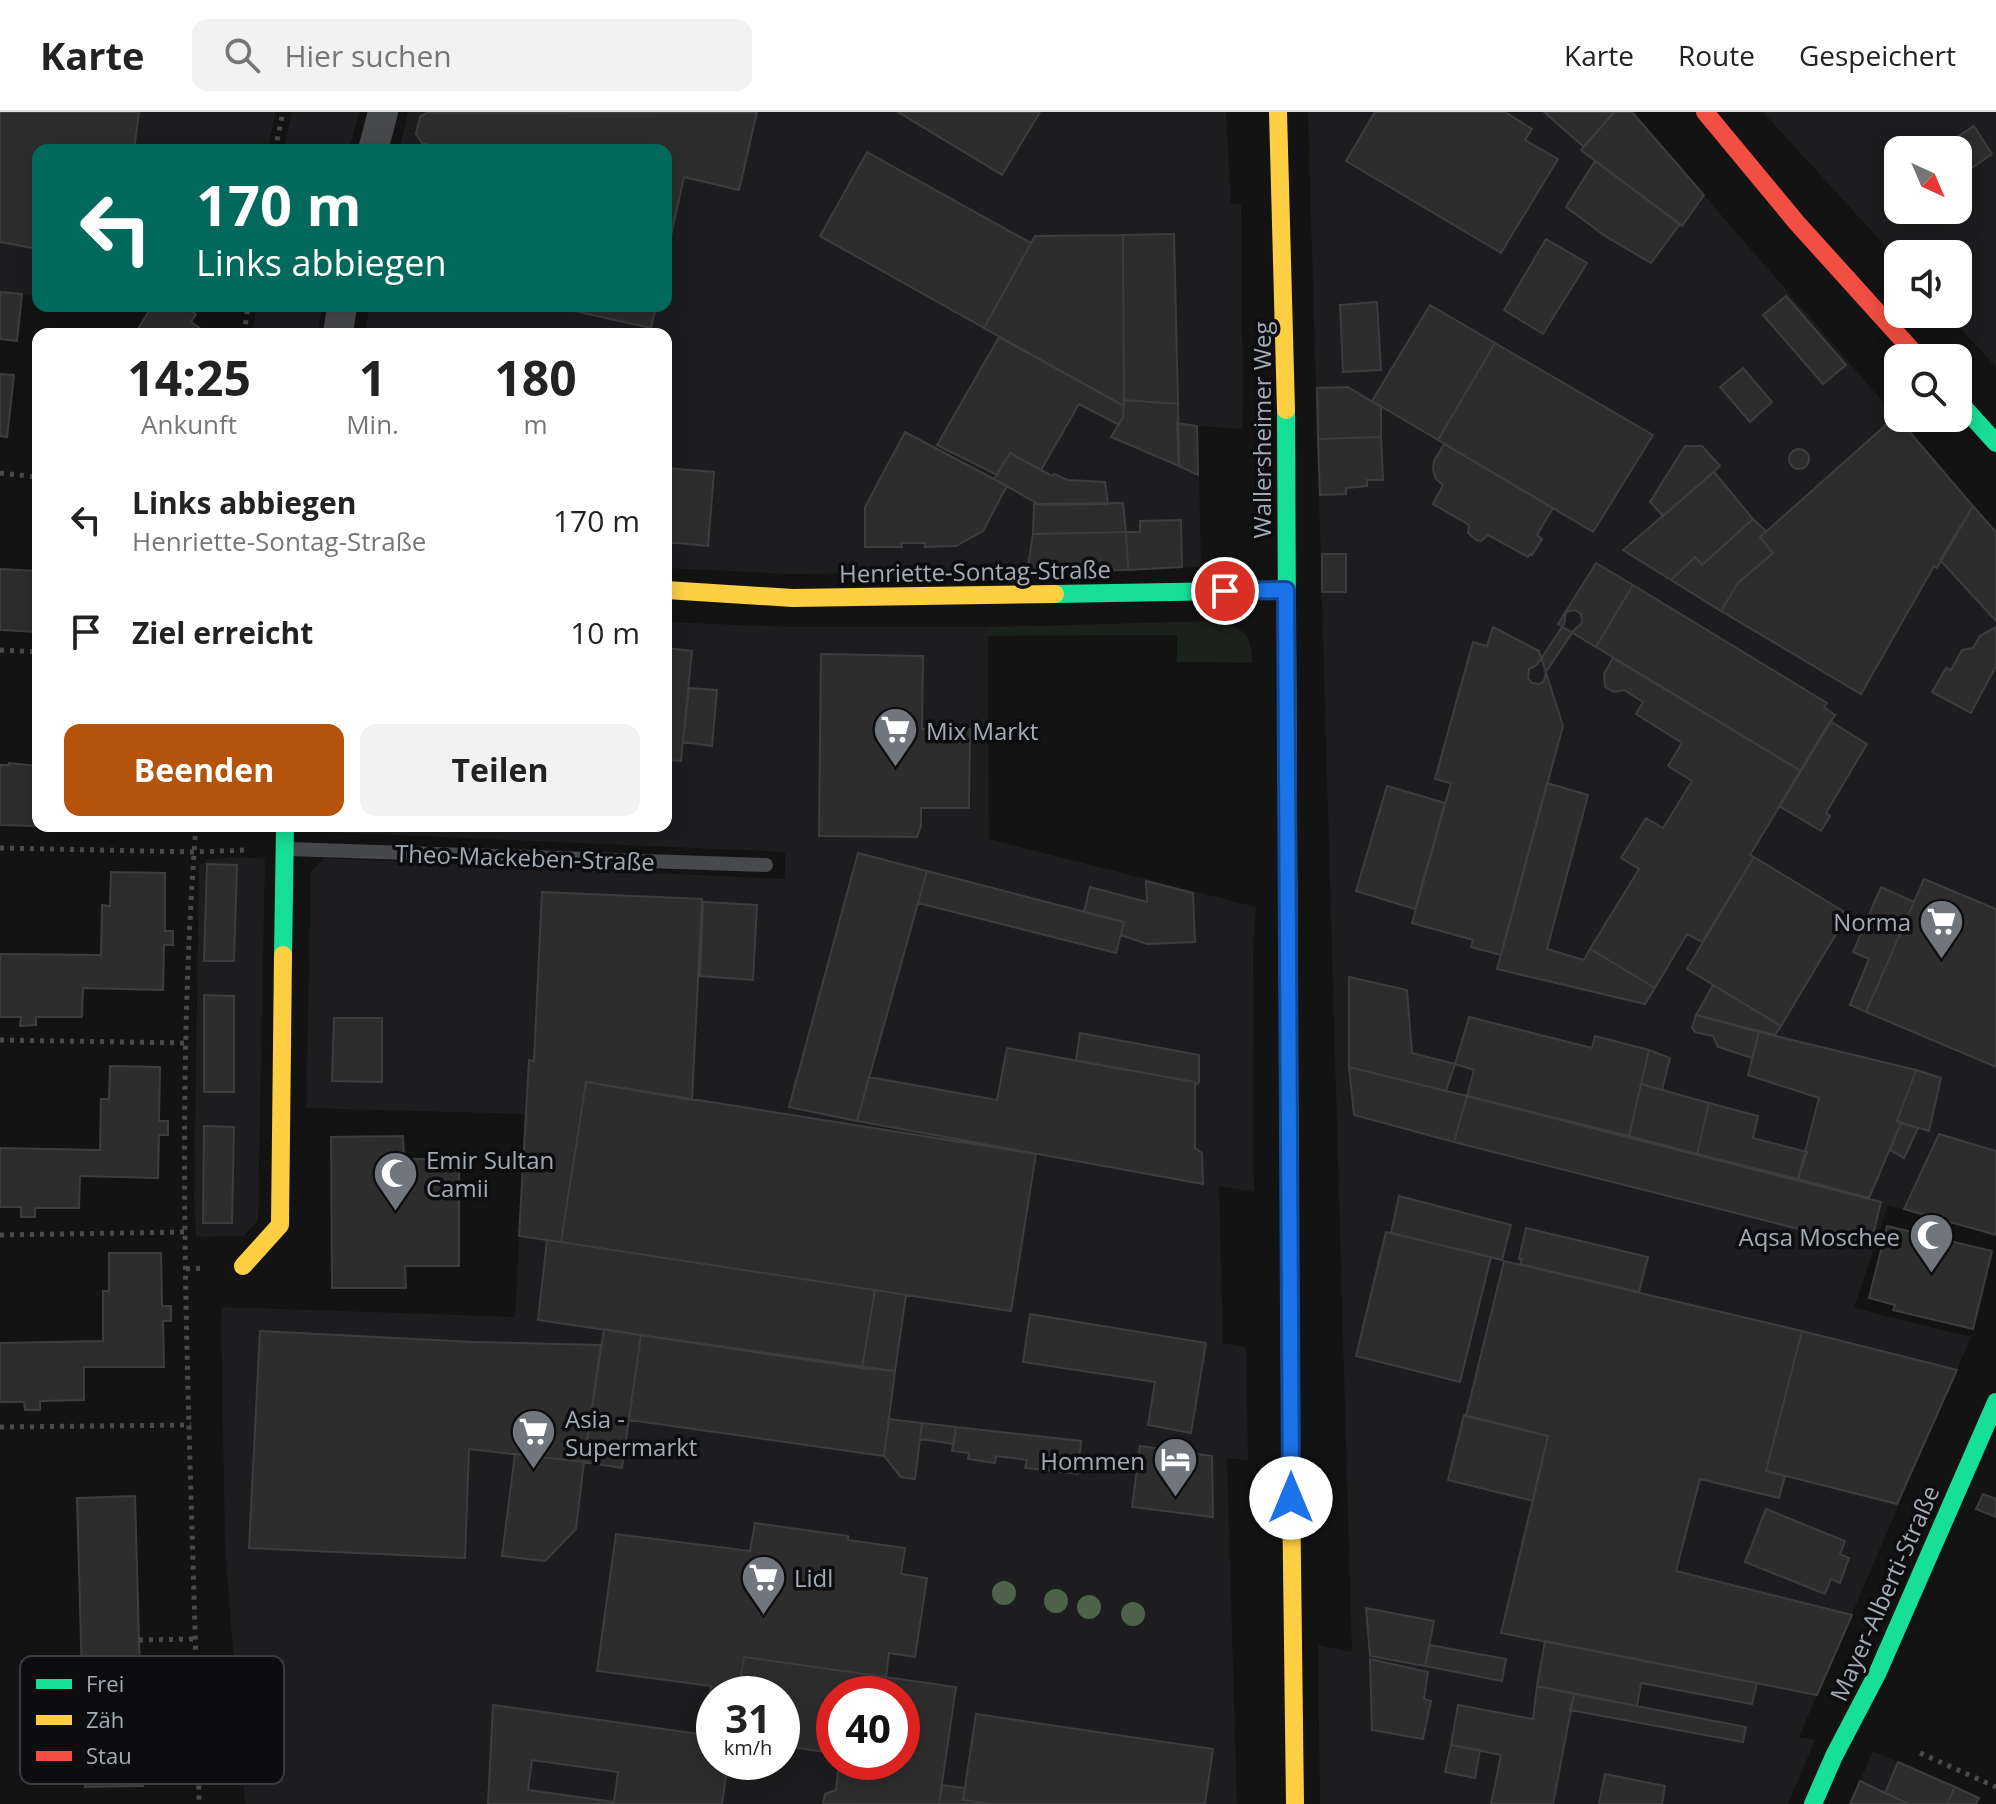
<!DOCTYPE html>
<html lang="de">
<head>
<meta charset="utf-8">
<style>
	body { margin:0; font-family:"Open Sans",sans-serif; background:#f2f2f2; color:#222; height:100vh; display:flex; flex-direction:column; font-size:30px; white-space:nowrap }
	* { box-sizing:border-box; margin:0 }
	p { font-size:26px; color:#767676 }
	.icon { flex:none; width:44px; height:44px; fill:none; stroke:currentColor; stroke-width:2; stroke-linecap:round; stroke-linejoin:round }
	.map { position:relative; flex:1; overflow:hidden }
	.details { position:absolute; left:32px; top:216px; width:640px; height:504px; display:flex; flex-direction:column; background:#fff; border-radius:16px; box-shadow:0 4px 20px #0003 }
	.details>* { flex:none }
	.banner { position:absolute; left:32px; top:32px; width:640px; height:168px; border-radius:16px; box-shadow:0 4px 20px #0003; background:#00695c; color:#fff; overflow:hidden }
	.needle { width:52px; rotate:136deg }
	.fabs { position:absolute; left:1884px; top:24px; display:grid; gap:16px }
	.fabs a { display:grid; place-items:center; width:88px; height:88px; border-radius:16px; background:#fff; box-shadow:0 4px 20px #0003; font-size:40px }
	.speed { position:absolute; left:696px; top:1564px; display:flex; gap:16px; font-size:40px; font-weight:700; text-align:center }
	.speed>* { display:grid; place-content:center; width:104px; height:104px; border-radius:50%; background:#fff; box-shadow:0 4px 20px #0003; line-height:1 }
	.speed small { font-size:20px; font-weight:400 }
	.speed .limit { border:12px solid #d22; background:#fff; color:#111 }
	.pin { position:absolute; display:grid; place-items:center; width:68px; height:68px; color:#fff; margin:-34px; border:4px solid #fff; border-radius:50%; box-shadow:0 2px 8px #0007 }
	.me { position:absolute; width:88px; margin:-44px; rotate:0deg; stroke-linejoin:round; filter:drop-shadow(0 0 6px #0008) }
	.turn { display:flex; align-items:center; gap:28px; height:168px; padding:0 32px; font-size:36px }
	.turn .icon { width:104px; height:104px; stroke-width:2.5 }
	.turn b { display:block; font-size:56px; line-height:68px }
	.eta { display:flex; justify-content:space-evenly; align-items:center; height:136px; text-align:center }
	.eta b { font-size:48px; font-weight:700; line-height:56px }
	.cta { display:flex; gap:16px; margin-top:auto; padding:16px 32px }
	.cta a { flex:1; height:92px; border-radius:16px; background:#b45309; color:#fff; font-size:32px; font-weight:700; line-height:92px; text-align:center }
	.cta a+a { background:#f2f2f2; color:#222 }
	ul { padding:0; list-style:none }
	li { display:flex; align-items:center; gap:24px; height:112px; padding:0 32px }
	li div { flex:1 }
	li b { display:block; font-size:30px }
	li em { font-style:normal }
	header { display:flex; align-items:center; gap:48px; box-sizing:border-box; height:112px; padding:0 40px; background:#fff; border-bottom:2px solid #e0e0e0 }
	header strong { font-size:38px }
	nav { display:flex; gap:44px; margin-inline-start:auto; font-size:28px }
	.search { width:560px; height:72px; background:#f2f2f2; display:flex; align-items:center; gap:20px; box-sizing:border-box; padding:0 28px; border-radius:16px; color:#767676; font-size:30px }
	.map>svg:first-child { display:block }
</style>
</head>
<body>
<header>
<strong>Karte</strong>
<div class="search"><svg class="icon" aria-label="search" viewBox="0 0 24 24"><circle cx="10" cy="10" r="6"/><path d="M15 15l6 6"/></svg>Hier suchen</div>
<nav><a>Karte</a><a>Route</a><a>Gespeichert</a></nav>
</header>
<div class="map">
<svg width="1996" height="1692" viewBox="0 0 1996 1692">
	<rect width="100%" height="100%" fill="#131313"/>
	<!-- built -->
	<path fill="#1d1d1f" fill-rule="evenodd" d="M0 0H276L267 38H38V184L0 180Z
		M292 0H359L349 38H283Z
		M408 0H1226L1231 92H1241L1243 317 1198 314 1201 455 1027 460 791 462 666 456V222H365L369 194H666V38H399Z
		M1308 0H1632L1996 420V1123L1888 1093 1854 1196 1971 1225 1799 1625 1815 1628 1788 1692H1320L1318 1533 1352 1540Z
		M1763 0H1996V255L1947 202H1958V142H1898V148ZM1898 38H1958V98H1898Z
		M256 194H322L318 222H253Z
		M666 510 790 515H988L989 727 1256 795 1253 839 1254 1080 1219 1074 1223 1231 1246 1235 1248 1348 1227 1346 1237 1692H245L225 1435 221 1195 515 1205 526 1002 306 996 311 760 325 746 785 767V740L327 720 322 714H666ZM714 1582H782V1650H714ZM834 1582H902V1650H834Z
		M239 745 265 747 258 1108 244 1124 196 1125 194 1086 199 754 207 747Z
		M1873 1639 1979 1686 1976 1692H1850Z"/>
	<!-- green -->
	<path fill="#1b211b" d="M1217 509C1243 517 1253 522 1252 551L1177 550V523L988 524V515Z"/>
	<!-- building -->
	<path fill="#2d2d2e" stroke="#3b3d3f" stroke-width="2" fill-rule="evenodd" d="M0 0H139L134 38H38V137L0 130Z
		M428 0 434 1 757 0 739 78 684 65 666 146V38H425L427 32 422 31 416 22 420 5Z
		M898 0H1040L1002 63Z
		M1375 0H1505L1532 17 1525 28 1558 47 1501 141 1346 49Z
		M1544 0H1614L1584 35Z
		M1614 0H1632L1704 83 1682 114 1581 38Z
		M1974 14 1992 42 1969 58 1958 38 1950 30Z
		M867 40 1031 131 984 216 820 124Z
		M1595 49 1680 112 1651 151 1605 124 1566 95Z
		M1174 122 1178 292 1124 288 1123 123Z
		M1123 123 1124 288V294L984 216 1035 124Z
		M1546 127 1587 151 1543 222 1504 198Z
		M0 180 22 182 17 229 0 227Z
		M1786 184 1846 253 1823 272 1763 203Z
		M1377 190 1381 258 1343 260 1340 193Z
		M1430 193 1495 231 1438 328 1372 289Z
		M152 194H166L173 199 176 194H184L196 202 191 210 201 217 198 222H135Z
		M552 194H656L651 216Z
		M999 225 1124 294 1123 305 1119 313 1079 292 1041 358 1010 341 997 363 937 333Z
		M1495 231 1653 323 1593 420 1438 328Z
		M1743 256 1772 290 1750 310 1720 275Z
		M0 262 14 263 7 325 0 324Z
		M1348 275 1381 295V325L1318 327 1317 276Z
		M1124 288 1178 292 1179 354 1111 325 1123 305Z
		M1896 304 1973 394 1937 456 1934 454 1861 582 1721 499 1738 471 1773 441 1760 425Z
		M1177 311 1197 314 1198 363 1179 354Z
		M905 320 1007 374 983 419 956 434 925 435V431H901L902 435H865V395Z
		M1381 325 1383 368H1367V374L1346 376V382L1320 383 1318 327Z
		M1444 332 1553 396 1537 423 1542 427 1532 443 1530 442 1528 445 1488 423 1481 429 1476 428 1468 421 1469 413 1433 392 1443 373 1436 367 1433 358 1434 349Z
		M1685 334H1702L1720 354 1663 404 1650 390Z
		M1789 347a10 10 0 1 1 20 0a10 10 0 1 1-20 0Z
		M1010 341 1052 364 1054 362 1068 368 1105 370 1108 392 1040 393 994 367Z
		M666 356 714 360 708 434 666 430Z
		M1714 360 1753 407 1702 453 1695 445 1671 468 1623 438Z
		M1123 391 1126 420 1033 422 1034 392Z
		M1973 394 1996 420V509L1940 448Z
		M1753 407 1766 419 1760 425 1773 441 1738 471 1721 499 1671 468 1695 445 1702 453Z
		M1181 408 1182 455 1128 458 1126 420H1140V409Z
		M1126 420 1128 458 1027 460 1033 422Z
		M1322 442H1346V480H1322Z
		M1596 451 1633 473 1596 535 1558 512Z
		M0 457 38 459V520L0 518Z
		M1633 473 1827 591 1824 595 1835 603 1801 659 1596 535Z
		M1575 498 1581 502 1582 511 1574 518 1546 560 1544 569 1539 572 1532 571 1528 566 1529 557 1537 553 1550 533 1564 512 1566 500Z
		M1493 515 1539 539 1563 614 1501 843 1471 835 1473 828 1412 811 1451 671 1435 667 1473 530 1487 534Z
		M1996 515V554L1971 601 1932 580 1946 556 1951 558 1962 538 1973 536 1980 524Z
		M666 536 692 539 681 649 666 648Z
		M821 542 923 544 922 617H970L969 696H921V714L917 725 819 724Z
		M1613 546 1801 659 1750 743 1754 745 1702 830 1687 822 1655 876 1590 837 1639 757 1621 746 1646 706 1663 716 1692 669 1668 654 1682 631 1636 602 1643 590 1624 578 1614 580 1605 575 1604 562Z
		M689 576 717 578 712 634 683 630Z
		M1830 609 1867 632 1826 701 1830 704 1821 719 1779 694Z
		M9 651 38 654V714L0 713V653H9Z
		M1547 671 1588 683 1547 837 1584 848 1590 837 1655 876 1645 892 1497 857Z
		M1387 674 1445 691 1415 797 1356 779Z
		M858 741 927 759 857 1009 789 995Z
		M1754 745 1848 802 1781 914 1687 857Z
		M207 752 237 753 234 849H204Z
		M927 759 1124 810 1116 841 918 791Z
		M111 760 165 761V819H173V833H164L163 878 83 876 82 905H36V913L20 914 21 905H0V842L101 843 102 793 110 794Z
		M1924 767 1996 797V955L1866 900Z
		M1146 769 1193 781 1195 830 1147 832 1121 823 1124 810 1084 800 1090 775 1147 790Z
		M1881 775 1914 790 1866 900 1850 893 1869 847 1853 840Z
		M542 780 702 787 692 988 586 970 561 1130 519 1124 529 948 534 949Z
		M703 790 757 793 753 868 700 864Z
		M1349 865 1407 878 1412 941 1455 952 1446 979 1349 955Z
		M1713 873 1781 914 1775 923 1696 903Z
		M204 883 234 884V980H204Z
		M1696 903 1759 920 1752 946 1718 935 1713 924 1695 920 1692 916Z
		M1469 905 1592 936 1595 924 1649 938 1629 1024 1467 984 1474 958 1455 952Z
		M334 906H382V970L332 969Z
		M1759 920 1916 958 1897 1009 1901 1011 1869 1086 1798 1067 1819 986 1748 963Z
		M1080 921 1199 943V970L1195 974V970L1076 949Z
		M1007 936 1195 970V1036L1202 1041 1203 1072 857 1009 869 965 997 988Z
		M1649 938 1670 946 1662 978 1641 972Z
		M110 954 160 955 159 1009H168V1023H159L158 1066 80 1064 79 1096H35V1105H21V1095H0V1036L100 1038 101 987H109Z
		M1349 955 1467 984 1454 1030 1354 1003Z
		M1916 958 1941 966 1929 1019 1897 1009Z
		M586 970 1036 1042 1011 1199 561 1130Z
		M1641 972 1709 991 1697 1042 1629 1024Z
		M1467 984 1881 1090 1870 1135 1454 1030Z
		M1709 991 1758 1004 1753 1026 1807 1040 1798 1067 1697 1042Z
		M1901 1011 1918 1016 1904 1046 1890 1038Z
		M204 1014 234 1015 232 1111H203Z
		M1939 1022 1996 1039V1123L1904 1097Z
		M403 1024 404 1047H459V1154H405L406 1176H332L331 1025Z
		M1399 1084 1511 1113 1502 1148 1391 1121Z
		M1887 1114 1992 1139 1973 1217 1893 1198 1895 1193 1869 1186Z
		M1526 1116 1648 1145 1639 1180 1520 1152 1522 1147H1519Z
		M1386 1120 1491 1145 1460 1270 1356 1244Z
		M547 1128 875 1178 862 1256 538 1208Z
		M109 1141H161L162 1194H171V1209H163L164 1255H84V1288L40 1289V1298H25L24 1290H0V1231L103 1229V1179H109Z
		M1504 1149 1802 1219 1766 1359 1785 1364 1779 1386 1700 1367 1676 1459 1852 1503 1817 1583 1501 1521 1548 1324 1466 1304Z
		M875 1178 906 1183 895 1259 862 1256Z
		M1030 1202 1206 1231 1191 1321 1148 1313 1155 1270 1023 1250Z
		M604 1217 641 1223 622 1356 584 1350Z
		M260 1219 474 1230 601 1233 584 1350 469 1337 465 1446 249 1436Z
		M1802 1219 1957 1258 1897 1392 1766 1359Z
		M641 1223 895 1259 884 1344 629 1308Z
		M1464 1303 1548 1324 1533 1389 1448 1368Z
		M889 1307 922 1311 915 1367 901 1365 884 1344Z
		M922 1311 956 1315 954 1332 920 1327Z
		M956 1315 1081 1329 1078 1362 1025 1356 1027 1348 996 1344 995 1351 968 1347 969 1341 952 1339Z
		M1140 1334 1212 1344 1213 1405 1132 1395Z
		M515 1342 584 1350 576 1417 545 1449 502 1444Z
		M1983 1382 1996 1387V1405L1976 1397Z
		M135 1384 143 1674 85 1675 77 1386Z
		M1766 1397 1845 1429 1840 1442 1849 1446 1840 1471 1831 1467 1825 1482 1745 1450Z
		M755 1411 848 1424V1428L905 1436 901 1462 927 1466 915 1545 889 1541 886 1565 744 1545 738 1582H714V1603L708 1602 711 1574 597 1559 616 1422 750 1439Z
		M1366 1496 1434 1509 1425 1554 1370 1544Z
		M1545 1529 1757 1571 1752 1592 1641 1571 1637 1594 1537 1574Z
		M1430 1533 1506 1547 1502 1569 1425 1554Z
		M744 1545 956 1575 939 1692H823L825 1682 836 1678 839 1650H902V1582H834V1641L782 1634V1582H738Z
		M1370 1547 1428 1560 1424 1587 1431 1589 1423 1627 1372 1618Z
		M1537 1574 1574 1582 1553 1692H1491L1501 1643 1451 1633 1458 1593 1533 1607Z
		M1574 1582 1746 1615 1743 1630 1570 1598Z
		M493 1593 714 1624V1650H728L722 1692H488ZM532 1648 618 1660 614 1690 528 1678Z
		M976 1602 1213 1637 1205 1692H991L963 1688Z
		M1451 1633 1480 1638 1475 1666 1445 1660Z
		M1898 1650 1955 1675 1947 1692H1909L1885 1681Z
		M1605 1662 1665 1674 1662 1692H1599Z
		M1860 1669 1885 1681 1909 1692H1850Z
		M942 1673 965 1676 963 1688 991 1692H939Z
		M1955 1675 1979 1686 1976 1692H1947Z"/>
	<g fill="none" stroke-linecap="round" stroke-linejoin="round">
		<!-- path -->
		<path stroke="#494a4e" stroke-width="5" stroke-dasharray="4 6" stroke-linecap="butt" d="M275 38 283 0
			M244 222 248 194
			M0 361 38 365
			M0 538 38 540
			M196 714C171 1039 194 1366 199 1692
			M0 736 194 740 247 738
			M0 928 185 931
			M0 1123 184 1120
			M186 1157 206 1156
			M0 1315 191 1313
			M139 1528 195 1527
			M1920 1641 1996 1675"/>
		<!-- lane -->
		<path stroke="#47494c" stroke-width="14" d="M289 737 766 753"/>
		<!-- street -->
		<path stroke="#47494c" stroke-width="30" d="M373 38 383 0
			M338 222 342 194"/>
		<!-- fast -->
		<path stroke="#16e098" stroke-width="18" d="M1958 289 1996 331
			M1286 298 1291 1373
			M1055 482 1286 478
			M283 843 285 714
			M1813 1692 1834 1644 1878 1560 1996 1290"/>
		<!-- slow -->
		<path stroke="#ffcf43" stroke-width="18" d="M1278 0 1286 298
			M666 478 793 486 1055 482
			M243 1154 280 1113 283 843
			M1291 1373 1295 1692"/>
		<!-- jam -->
		<path stroke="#f24e42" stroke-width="18" d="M1705 0 1797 111 1919 246"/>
	</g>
	<!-- trees -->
	<g fill="#4d614b">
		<circle cx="1004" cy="1481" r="12"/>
		<circle cx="1056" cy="1489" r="12"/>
		<circle cx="1089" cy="1495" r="12"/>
		<circle cx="1133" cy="1502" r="12"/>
	</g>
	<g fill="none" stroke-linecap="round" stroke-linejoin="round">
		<defs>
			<path id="route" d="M1225 479 1286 478 1291 1386"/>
		</defs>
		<!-- route casing -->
		<use href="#route" stroke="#114b97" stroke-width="20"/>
		<!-- route -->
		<use href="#route" stroke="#1a73e8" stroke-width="14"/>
	</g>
	<!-- icons -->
	<defs>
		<symbol id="supermarket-pin" viewBox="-11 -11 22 30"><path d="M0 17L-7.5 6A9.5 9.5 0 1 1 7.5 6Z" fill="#71767c" stroke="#0d0d0f"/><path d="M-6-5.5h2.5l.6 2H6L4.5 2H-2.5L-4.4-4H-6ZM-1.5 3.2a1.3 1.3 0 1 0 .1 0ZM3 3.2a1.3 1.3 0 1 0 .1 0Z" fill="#fff"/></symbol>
		<symbol id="mosque-pin" viewBox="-11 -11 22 30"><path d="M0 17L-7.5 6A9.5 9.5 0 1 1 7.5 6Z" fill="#71767c" stroke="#0d0d0f"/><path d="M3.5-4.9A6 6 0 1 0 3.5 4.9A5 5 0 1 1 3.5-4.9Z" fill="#fff"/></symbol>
		<symbol id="hotel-pin" viewBox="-11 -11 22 30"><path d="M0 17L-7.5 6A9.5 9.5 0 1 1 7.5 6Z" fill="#71767c" stroke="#0d0d0f"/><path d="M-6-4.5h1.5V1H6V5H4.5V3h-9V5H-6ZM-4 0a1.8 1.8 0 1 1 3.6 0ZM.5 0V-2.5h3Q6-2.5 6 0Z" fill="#fff"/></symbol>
	</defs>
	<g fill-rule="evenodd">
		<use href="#supermarket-pin" x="870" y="592" width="51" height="69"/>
		<use href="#supermarket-pin" x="1916" y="784" width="51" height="69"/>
		<use href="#mosque-pin" x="370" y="1036" width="51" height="69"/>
		<use href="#mosque-pin" x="1906" y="1098" width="51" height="69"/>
		<use href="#supermarket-pin" x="508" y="1294" width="51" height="69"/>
		<use href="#hotel-pin" x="1150" y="1322" width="51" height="69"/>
		<use href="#supermarket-pin" x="738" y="1440" width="51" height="69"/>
	</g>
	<g text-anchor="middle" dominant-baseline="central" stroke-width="7" stroke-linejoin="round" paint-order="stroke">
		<!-- street labels -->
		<g font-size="24" fill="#a3abb5" stroke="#0d0d0f">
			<text transform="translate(1261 318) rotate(-90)">Wallersheimer Weg</text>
			<text transform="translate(975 459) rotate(-1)">Henriette-Sontag-Straße</text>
			<text transform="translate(525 745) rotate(2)">Theo-Mackeben-Straße</text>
			<text transform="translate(1884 1481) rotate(-66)">Mayer-Alberti-Straße</text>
		</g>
		<!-- poi labels -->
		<g font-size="24" fill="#a3abb5" stroke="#0d0d0f" text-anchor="start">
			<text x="926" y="618">Mix Markt</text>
			<text x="1911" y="809" text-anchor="end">Norma</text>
			<text x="426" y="1047">Emir Sultan<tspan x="426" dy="28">Camii</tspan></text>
			<text x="1900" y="1124" text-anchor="end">Aqsa Moschee</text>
			<text x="565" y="1306">Asia -<tspan x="565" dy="28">Supermarkt</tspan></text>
			<text x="1145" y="1348" text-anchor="end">Hommen</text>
			<text x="794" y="1465">Lidl</text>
		</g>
	</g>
	<!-- legend -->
	<rect x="20" y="1544" width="264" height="128" rx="12" fill="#0d0d0f" stroke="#3a3c41" stroke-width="2"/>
	<rect x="36" y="1567" width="36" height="10" fill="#16e098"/>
	<rect x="36" y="1603" width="36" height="10" fill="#ffcf43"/>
	<rect x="36" y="1639" width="36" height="10" fill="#f24e42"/>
	<g font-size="22" fill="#a3abb5">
		<text x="86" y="1580">Frei</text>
		<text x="86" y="1616">Zäh</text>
		<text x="86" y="1652">Stau</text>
	</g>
</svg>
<div class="fabs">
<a><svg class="needle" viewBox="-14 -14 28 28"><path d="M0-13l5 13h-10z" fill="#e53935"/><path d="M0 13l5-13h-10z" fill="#767676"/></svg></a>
<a><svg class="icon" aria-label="sound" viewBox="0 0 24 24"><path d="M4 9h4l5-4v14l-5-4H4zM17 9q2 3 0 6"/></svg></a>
<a><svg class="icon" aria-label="search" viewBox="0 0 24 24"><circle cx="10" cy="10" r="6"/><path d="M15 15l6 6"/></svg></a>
</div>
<div class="speed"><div>31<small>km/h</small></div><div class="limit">40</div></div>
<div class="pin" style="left:1225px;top:479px;background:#d93025"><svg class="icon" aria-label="arrive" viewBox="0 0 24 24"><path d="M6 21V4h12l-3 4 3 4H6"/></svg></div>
<svg class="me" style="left:1291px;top:1386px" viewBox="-20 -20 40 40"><circle r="19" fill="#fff"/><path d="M0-13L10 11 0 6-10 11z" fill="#1a73e8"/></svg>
<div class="banner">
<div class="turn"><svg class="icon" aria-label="left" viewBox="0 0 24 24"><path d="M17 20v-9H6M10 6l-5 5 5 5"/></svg><div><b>170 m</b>Links abbiegen</div></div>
</div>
<section class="details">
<div class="eta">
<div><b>14:25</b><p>Ankunft</p></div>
<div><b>1</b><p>Min.</p></div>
<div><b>180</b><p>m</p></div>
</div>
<ul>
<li><svg class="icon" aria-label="left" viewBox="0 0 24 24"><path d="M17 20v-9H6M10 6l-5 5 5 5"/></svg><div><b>Links abbiegen</b><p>Henriette-Sontag-Straße</p></div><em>170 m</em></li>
<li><svg class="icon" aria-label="arrive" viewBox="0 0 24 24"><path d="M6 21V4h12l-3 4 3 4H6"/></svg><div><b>Ziel erreicht</b></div><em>10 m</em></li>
</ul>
<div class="cta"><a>Beenden</a><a>Teilen</a></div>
</section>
</div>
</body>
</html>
